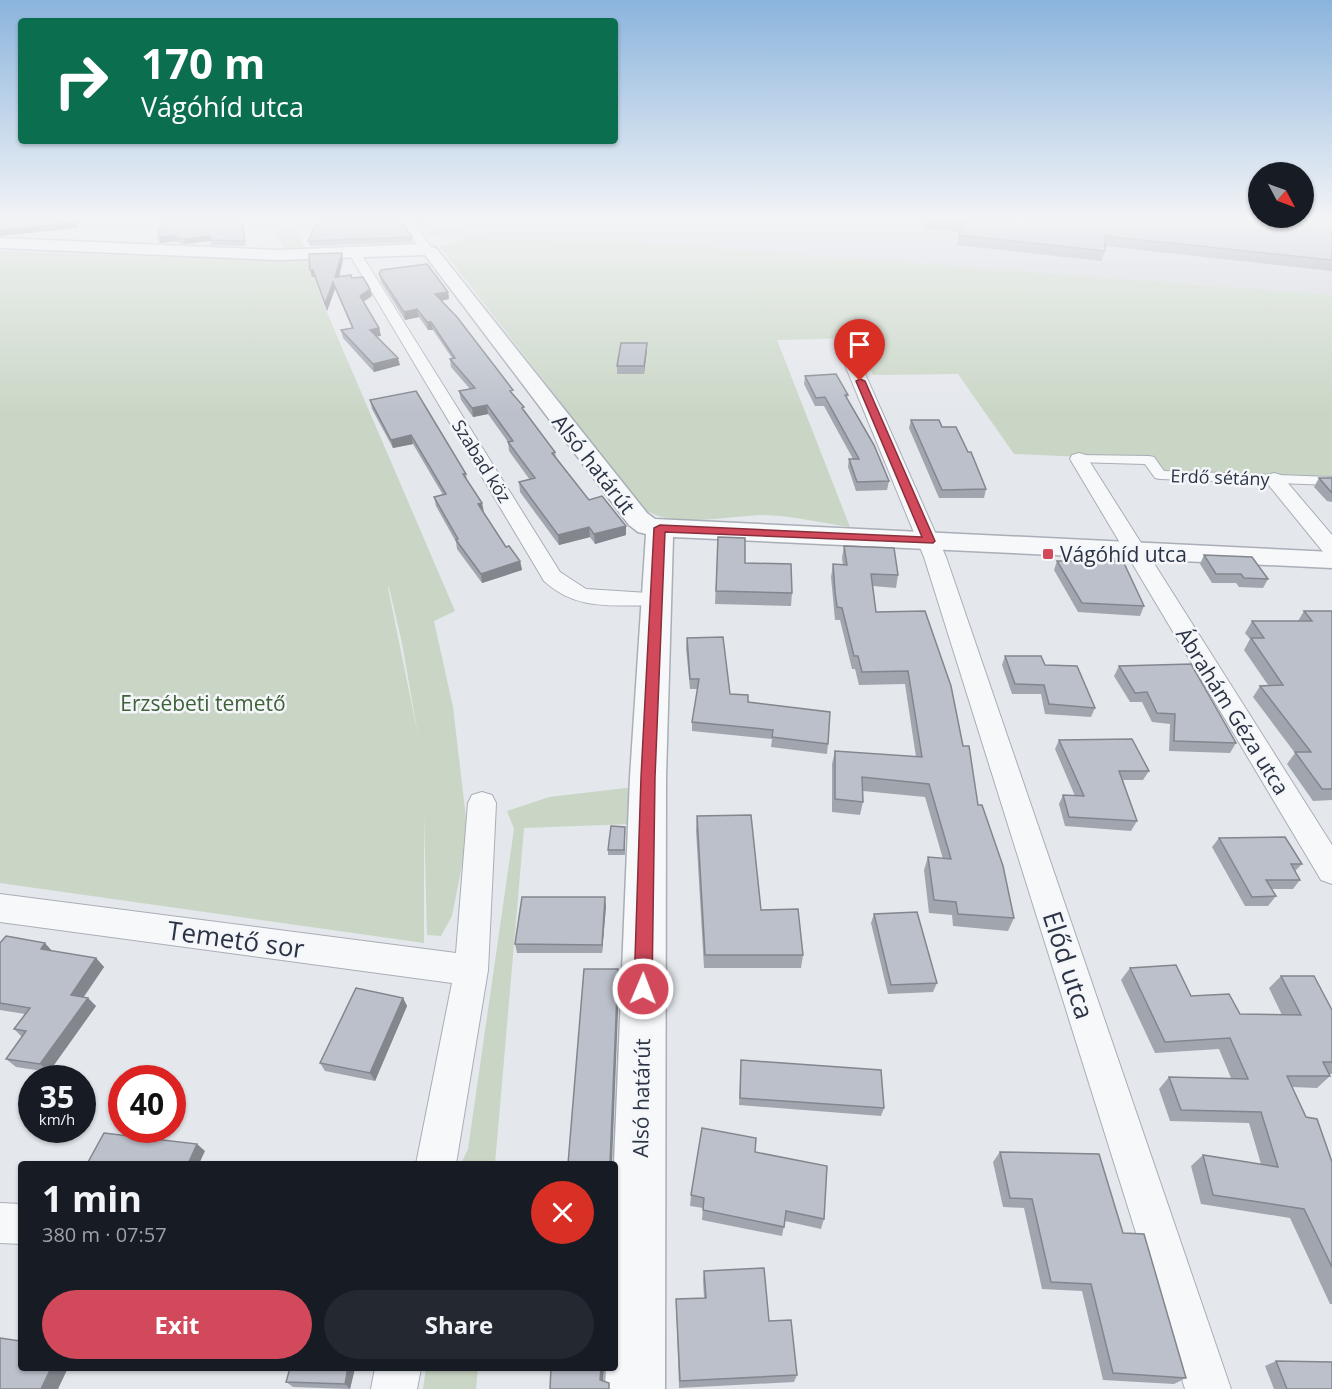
<!DOCTYPE html>
<html lang="en">
<head>
<meta charset="utf-8">
<style>
	body { margin:0; font-family:"Open Sans",sans-serif; background:#242831; color:#f1f3f6; height:100vh; display:flex; flex-direction:column; font-size:22px; white-space:nowrap }
	* { box-sizing:border-box; margin:0 }
	p { font-size:20px; color:#9ea1a6 }
	.icon { flex:none; width:33px; height:33px; fill:none; stroke:currentColor; stroke-width:2; stroke-linecap:round; stroke-linejoin:round }
	.map { position:relative; flex:1; overflow:hidden }
	.panel { position:absolute; left:18px; top:1161px; width:600px; height:210px; display:flex; flex-direction:column; background:#171b24; border-radius:6px; box-shadow:0 2px 4px #0004 }
	.panel>* { flex:none }
	.guide { position:absolute; left:18px; top:18px; width:600px; height:126px; border-radius:6px; box-shadow:0 2px 4px #0004; background:#0b6e4f; color:#fff; overflow:hidden }
	.needle { width:39px; rotate:131deg }
	.controls { position:absolute; left:1248px; top:162px; display:grid; gap:12px }
	.controls a { display:grid; place-items:center; width:66px; height:66px; border-radius:50%; background:#171b24; box-shadow:0 2px 4px #0004; font-size:30px }
	.speed { position:absolute; left:18px; top:1065px; display:flex; gap:12px; font-size:30px; font-weight:700; text-align:center }
	.speed>* { display:grid; place-content:center; width:78px; height:78px; border-radius:50%; background:#171b24; box-shadow:0 2px 4px #0004; line-height:1 }
	.speed small { font-size:15px; font-weight:400 }
	.speed .limit { border:9px solid #d22; background:#fff; color:#111 }
	.pin { position:absolute; display:grid; place-items:center; width:51px; height:51px; color:#fff; margin:-62px -26px; border-radius:50% 50% 50% 0; rotate:-45deg; box-shadow:0 0 6px #0007 }
	.pin .icon { rotate:45deg }
	.me { position:absolute; width:66px; margin:-33px; rotate:1deg; stroke-linejoin:round; filter:drop-shadow(0 0 4px #0008) }
	.turn { display:flex; align-items:center; gap:21px; height:126px; padding:0 24px; font-size:27px }
	.turn .icon { width:78px; height:78px; stroke-width:2.5 }
	.turn b { display:block; font-size:42px; line-height:51px }
	.round { display:grid; place-items:center; flex:none; width:63px; height:63px; border-radius:32px; background:#242831 }
	.summary { display:flex; align-items:center; justify-content:space-between; height:102px; padding:0 24px }
	h1 { font-size:36px; font-weight:700; line-height:45px }
	.button { display:flex; gap:12px; margin-top:auto; padding:12px 24px }
	.button a { flex:1; height:69px; border-radius:36px; background:#d1495b; color:#fff; font-size:24px; font-weight:700; line-height:69px; text-align:center }
	.button a+a { background:#242831; color:#f1f3f6 }
	.map>svg:first-child { display:block }
</style>
</head>
<body>
<div class="map">
<svg width="1332" height="1389" viewBox="0 0 1332 1389">
	<rect width="100%" height="100%" fill="#e4e7ec"/>
	<!-- built -->
	<path fill="#d2d6de" d="M464 218H1332V295L625 241 448 239 433 236 427 232 458 228Z"/>
	<!-- green -->
	<path fill="#c9d6c5" fill-rule="evenodd" d="M266 218H292L304 247 285 249Z
		M466 239 625 241 1332 295V481L1160 475 1149 460 1014 454 958 374 873 375 854 338 777 340 850 527C822 523 794 516 766 515 731 515 671 530 643 508L440 247Z
		M0 251 275 261 277 258 309 257 322 301 455 611 434 621 453 707 468 835 452 916 441 936 427 935 424 815V943L0 883ZM389 587 402 643 418 735 388 588Z
		M634 787 632 824 524 828 495 1164H461L468 1149 514 829 507 811 549 797Z
		M426 1368H478L476 1389H423Z"/>
	<g fill="none" stroke-linecap="round" stroke-linejoin="round">
		<defs>
			<path id="pedestrian" d="M1079 455 1149 456 1154 457 1164 471 1332 477V485L1160 479 1155 478 1145 464 1074 462 1072 459Z"/>
			<path id="minor" d="M399 218H411L432 249 430 252H422Z
				M357 248 363 252V257L560 572 586 589 664 594 667 599 664 604 656 606C613 604 578 612 544 581L351 257 353 249Z
				M851 355 859 360 946 557 1231 1389H1185L924 557 843 360Z
				M1079 453 1086 455 1088 459 1332 845V884L1321 880 1070 459 1072 455Z
				M1274 473 1281 475 1332 535V554L1324 553 1267 483 1264 479 1267 475Z
				M482 792 492 795 496 803 488 970 456 1164H416L452 983 0 922V894L456 953 468 803 472 795Z
				M0 1203 21 1204V1244L0 1243Z
				M375 1368H421L417 1389H371Z"/>
			<path id="tertiary" d="M0 238 278 250 419 244 436 248 647 513 655 519 1332 552V568L673 537 666 777 665 1389H605L606 1368H615L614 1164 630 777 646 534 638 532 629 525 425 255 278 260 0 248Z"/>
		</defs>
		<!-- pedestrian casing -->
		<use href="#pedestrian" stroke="#a9aeb7" stroke-width="2"/>
		<!-- minor casing -->
		<use href="#minor" stroke="#a9aeb7" stroke-width="2"/>
		<!-- tertiary casing -->
		<use href="#tertiary" stroke="#a9aeb7" stroke-width="3"/>
		<!-- pedestrian -->
		<use href="#pedestrian" fill="#f7f8fa" fill-rule="evenodd"/>
		<!-- minor -->
		<use href="#minor" fill="#f7f8fa" fill-rule="evenodd"/>
		<!-- tertiary -->
		<use href="#tertiary" fill="#f7f8fa" fill-rule="evenodd"/>
	</g>
	<!-- wall -->
	<path fill="#a1a5ae" d="M241 218 246 246 212 245 210 241 185 244 178 243 177 241 160 243 158 237Z
		M926 218H1332V271L1105 246V251L1101 261 957 245 960 232 924 228Z
		M412 237 413 242 310 246 308 241Z
		M342 253 343 260 339 277 352 278 372 296 363 302 379 328 381 336H377L400 365 374 372 343 338 341 330 352 328 335 289 327 311 315 277H312Z
		M379 274 448 292 449 299 441 301 513 394 524 412 555 452 556 457 589 500 626 526V535L595 544 590 537 559 545 520 492 519 482 530 480 509 451 508 442 488 414 473 417 461 400 459 391 470 389 451 367 450 359 452 358 433 330H428L419 317 405 320 381 282Z
		M647 343 644 374H617V366Z
		M805 376 848 395 847 398 889 481 887 490 856 491 848 467 849 459H853L824 406H815L804 384Z
		M370 400 466 474 467 480 483 512 506 547 520 561 522 570 482 583 457 549 456 542 436 506 434 497 443 495 413 444 393 448 372 409Z
		M911 420 942 427 968 452 986 489 984 498H939L909 428Z
		M1319 478H1332V502L1327 501 1314 487Z
		M718 537 745 563 792 593 791 606 715 604Z
		M844 546 898 575 896 588 873 586 876 612 963 746 978 805 1014 918 1008 931 953 926 952 915 929 913 924 870 928 857 943 859 925 797 863 791V802L860 815 832 812V764L835 751 916 757 905 684 859 685 855 669H852L840 620H835L831 577 833 564 843 565 842 558Z
		M1204 555 1268 579 1263 588 1239 587 1236 583H1212L1200 564Z
		M1057 561 1144 606 1140 616 1078 612 1054 570Z
		M1304 611H1332V800L1313 801 1287 764 1295 753 1253 697 1260 686 1268 685 1244 650 1250 639 1245 633 1252 621H1298Z
		M687 638 730 694 748 702 828 744 827 754 771 747 772 739 692 731V722L698 689H690L686 648Z
		M1005 656 1045 665 1095 708 1091 717 1045 714 1041 694H1012L1002 665Z
		M1119 666 1236 743 1230 753 1169 751 1170 724 1152 722 1142 702H1130L1114 676Z
		M1059 740 1149 771 1143 780H1123L1137 821 1131 831 1065 826 1059 804 1063 795 1075 796 1055 749Z
		M697 816 761 910 803 955 801 968H704L696 830Z
		M625 827V855H608V850Z
		M1219 838 1302 864 1295 871 1300 880 1293 889H1272L1276 896 1268 906H1245L1212 847Z
		M606 906 602 953H517L515 944Z
		M874 914 937 983 933 992 888 994 871 923Z
		M0 943 96 958 104 967 84 997 96 1006 49 1072 16 1067 6 1059 22 1037 14 1029 25 1014 0 1010Z
		M1130 968 1191 996 1240 1014 1282 1015 1269 988 1281 976 1332 1010V1074H1328L1330 1076 1317 1088 1292 1087 1306 1117 1332 1162V1304H1330L1290 1218 1201 1204 1191 1166 1203 1155 1261 1164 1249 1123 1170 1121 1159 1089 1169 1077 1231 1078 1219 1049 1155 1053 1121 980Z
		M403 998 407 1006 375 1081 325 1071 320 1063Z
		M741 1060 884 1108 881 1116 739 1105Z
		M755 1152 824 1219 821 1229 785 1221 782 1236 702 1220 703 1208 690 1206 691 1195Z
		M1000 1152 1123 1233 1186 1378 1174 1384 1103 1380 1082 1291 1042 1289 1024 1208 1003 1207 993 1162Z
		M704 1271 769 1321 797 1375 794 1382 679 1388 676 1299 704 1298 703 1280Z
		M1276 1361 1332 1389H1274L1265 1366Z
		M355 1368 350 1389 293 1387 286 1382Z"/>
	<!-- shaded-wall -->
	<path fill="#83868d" d="M75 218H78L77 228 0 236V230Z
		M420 218H454L417 223V219Z
		M176 235 177 241 160 243 158 237Z
		M210 236V241L185 244 184 239Z
		M342 253 343 260 337 284 335 277Z
		M310 270H313L315 277H312Z
		M333 282 335 289 327 311 325 304Z
		M370 289 372 296 361 303 360 296Z
		M448 292 449 299 436 302 435 294Z
		M417 309 419 317 405 320 404 312Z
		M427 322H431L433 330H428Z
		M379 328 381 336 372 337 370 330Z
		M647 343V351L644 374V366Z
		M398 358 400 365 374 372 373 364Z
		M487 405 488 414 473 417 472 408Z
		M411 435 413 444 393 448 391 440Z
		M482 503 484 512 478 504Z
		M626 526V535L595 544 594 534Z
		M589 527 590 537 559 545 558 535Z
		M520 561 522 570 482 583 481 574Z
		M605 897 606 906 602 953V945Z
		M45 943 53 952 41 949Z
		M96 958 104 967 79 1003 71 995Z
		M618 969 619 987 612 1164H610Z
		M88 998 96 1006 49 1072 40 1064Z
		M403 998 407 1006 375 1081 370 1073Z
		M197 1144 205 1151 199 1164H188Z
		M51 1368H68L58 1389H41Z
		M348 1368H355L350 1389 345 1384Z
		M601 1368H604L603 1389 600 1380Z"/>
	<!-- building -->
	<path fill="#bbc0ca" stroke="#83868d" stroke-width="1.5" d="M0 218H75V223L0 230Z
		M162 218H241L245 241 210 240V236L184 239 176 238V235L158 237Z
		M319 218H399L412 237 308 241Z
		M926 218H1332V260L1105 236V251L959 235 964 223Z
		M342 253 335 277 351 275 352 278 363 277 370 289 360 296 379 328 370 330 398 358 373 364 341 330 353 328 333 282 325 304 313 270H310L309 254Z
		M427 264 448 292 435 294 457 317 513 390 510 391 524 407 522 408 555 452 552 453 589 500 602 496 626 526 594 534 589 527 558 535 519 482 535 478 508 442 513 441 487 405 472 408 459 391 475 388 450 359 455 358 431 322H427L417 309 404 312 379 274 381 270Z
		M621 343H647L644 366H617Z
		M836 374 848 395H845L874 445 889 481 857 482 849 459H859L825 397 816 398 805 376Z
		M416 391 466 474H463L482 503 478 504 506 547 509 546 520 561 481 574 456 540 458 539 434 497 446 494 411 435 391 440 370 400Z
		M911 420H939L942 427H956L968 452H971L986 489 942 490Z
		M1319 478H1332V493Z
		M718 537 745 538V563L791 564 792 593 716 591Z
		M844 546 894 548 898 575 871 574 876 612 925 611 951 686 963 746H969L978 805H982L1003 866 1014 918 958 914 956 902 934 900 928 857 951 859 929 784 862 777 863 802 835 799V751L922 757 908 671 862 672 858 656H854L842 608 837 607 835 592 833 564 847 565Z
		M1204 555 1252 557 1268 579 1244 578 1241 574H1216Z
		M1057 561H1123L1144 606 1082 603Z
		M1304 611H1332V789H1322L1295 752H1311L1260 686 1283 685 1251 638H1264L1252 621H1312Z
		M723 637 730 694 748 695V702L830 712 828 744 772 737 773 730 692 722 699 679H690L687 638Z
		M1005 656H1041L1045 665 1077 666 1095 708 1049 704 1044 685 1015 684Z
		M1191 664 1236 743 1174 741 1175 714 1157 713 1147 692 1135 693 1119 666Z
		M1132 739 1149 771H1119L1137 821 1069 817 1063 795 1084 796 1059 740Z
		M751 815 761 910 798 909 803 955H705L697 816Z
		M611 826 625 827 624 850H608Z
		M1285 837 1302 864H1291L1300 880H1266L1276 896 1252 897 1219 838Z
		M522 897H605L602 945 515 944Z
		M917 912 937 983 891 985 874 914Z
		M6 936 45 943 41 949 96 958 71 995 88 998 40 1064 6 1059 26 1031 14 1029 30 1008 0 1003V943Z
		M1176 965 1191 996 1229 994 1240 1014 1301 1015 1281 976H1314L1332 1010V1062H1323L1330 1076H1287L1306 1117 1317 1119 1332 1162V1267L1304 1209 1213 1195 1203 1155 1278 1167 1261 1112 1181 1110 1169 1077 1248 1079 1230 1038 1165 1042 1130 968Z
		M584 969H618L610 1164H568Z
		M356 988 403 998 370 1073 320 1063Z
		M741 1060 881 1070 884 1108 740 1098Z
		M702 1128 756 1138 755 1152 827 1166 824 1219 786 1211 784 1227 703 1210 704 1198 691 1195Z
		M104 1133 197 1144 188 1164H87Z
		M1000 1152 1099 1154 1123 1233 1144 1234 1186 1378 1113 1373 1091 1284 1051 1282 1032 1199 1010 1198Z
		M764 1268 769 1321 791 1320 797 1375 680 1381 676 1299 706 1298 704 1271Z
		M0 1338 20 1341 21 1338V1368H51L41 1389H0Z
		M1276 1361 1332 1362V1389H1287Z
		M290 1368H348L345 1384 286 1382Z
		M551 1368H601L600 1380 609 1383V1389H550Z"/>
	<!-- sky -->
	<linearGradient id="sky" x2="0" y2="1"><stop stop-color="#8bb4dd"/><stop offset="0.53" stop-color="#f3f4f6"/><stop offset="1" stop-color="#f3f4f6" stop-opacity="0"/></linearGradient>
	<rect width="1332" height="413" fill="url(#sky)"/>
	<!-- route -->
	<path fill="#d1495b" stroke="#882f3b" stroke-width="1.5" d="M860 379 865 381 935 541 933 543 665 532 655 777 652 989 650 995 643 997 637 995 634 989 641 777 654 528 660 525 922 537 856 381Z"/>
	<!-- markers -->
	<rect fill="#d1495b" stroke="#f4f6f9" stroke-width="2" x="1042" y="548" width="12" height="12" rx="3"/>
	<g text-anchor="middle" dominant-baseline="central" stroke-width="5" stroke-linejoin="round" paint-order="stroke">
		<!-- far-street labels -->
		<g font-size="18" fill="#2b3445" stroke="#f4f6f9">
			<text transform="translate(482 461) rotate(58)">Szabad köz</text>
			<text transform="translate(1220 477) rotate(2)">Erdő sétány</text>
		</g>
		<!-- street labels -->
		<g font-size="21" fill="#2b3445" stroke="#f4f6f9">
			<text transform="translate(594 464) rotate(52)">Alsó határút</text>
			<text transform="translate(1233 711) rotate(58)">Ábrahám Géza utca</text>
			<text transform="translate(641 1098) rotate(-89)">Alsó határút</text>
		</g>
		<!-- poi labels -->
		<g font-size="21" fill="#2b3445" stroke="#f4f6f9" text-anchor="start">
			<text x="1060" y="554">Vágóhíd utca</text>
		</g>
		<!-- park labels -->
		<g font-size="21" fill="#3f6138" stroke="#f4f6f9">
			<text x="203" y="703">Erzsébeti temető</text>
		</g>
		<!-- near-street labels -->
		<g font-size="26" fill="#2b3445" stroke="#f4f6f9">
			<text transform="translate(236 939) rotate(8)">Temető sor</text>
			<text transform="translate(1069 965) rotate(72)">Előd utca</text>
		</g>
	</g>
</svg>
<div class="controls">
<a><svg class="needle" viewBox="-14 -14 28 28"><path d="M0-13l5 13h-10z" fill="#e53935"/><path d="M0 13l5-13h-10z" fill="#9ea1a6"/></svg></a>
</div>
<div class="speed"><div>35<small>km/h</small></div><div class="limit">40</div></div>
<div class="pin" style="left:860px;top:381px;background:#d93025"><svg class="icon" aria-label="arrive" viewBox="0 0 24 24"><path d="M6 21V4h12l-3 4 3 4H6"/></svg></div>
<svg class="me" style="left:643px;top:989px" viewBox="-20 -20 40 40"><circle r="17" fill="#d1495b" stroke="#fff" stroke-width="3"/><path d="M0-11L8 9 0 5-8 9z" fill="#fff"/></svg>
<div class="guide">
<div class="turn"><svg class="icon" aria-label="right" viewBox="0 0 24 24"><path d="M7 20v-9h11M14 6l5 5-5 5"/></svg><div><b>170 m</b>Vágóhíd utca</div></div>
</div>
<section class="panel">
<div class="summary"><div><h1>1 min</h1><p>380 m · 07:57</p></div><a class="round" style="background:#d93025;color:#fff"><svg class="icon" aria-label="close" viewBox="0 0 24 24"><path d="M6 6l12 12M18 6L6 18"/></svg></a></div>
<div class="button"><a>Exit</a><a>Share</a></div>
</section>
</div>
</body>
</html>
